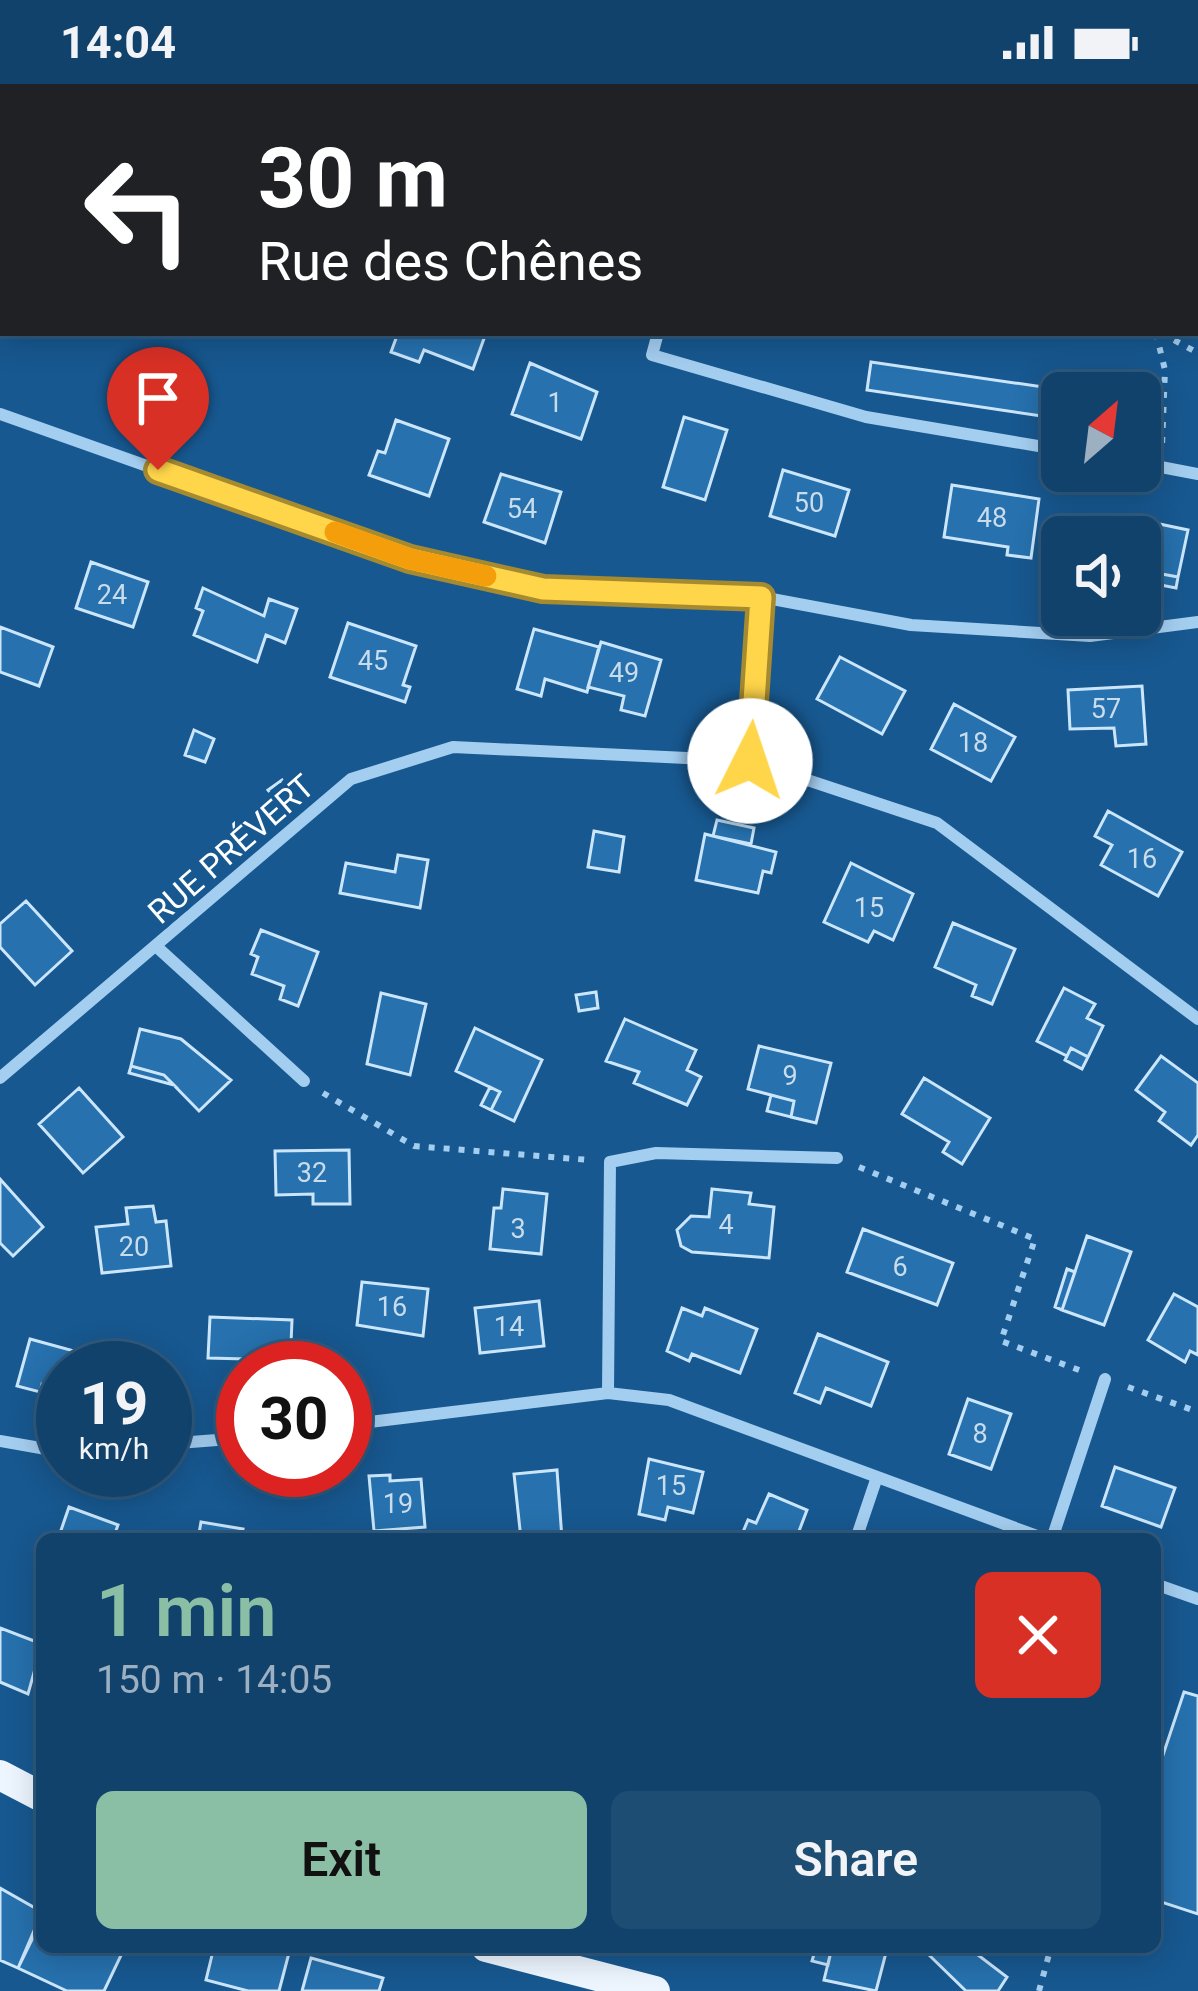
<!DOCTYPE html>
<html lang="en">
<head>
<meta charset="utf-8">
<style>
	body { margin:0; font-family:Roboto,sans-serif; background:#1e4d74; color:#f1f3f6; height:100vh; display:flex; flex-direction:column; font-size:45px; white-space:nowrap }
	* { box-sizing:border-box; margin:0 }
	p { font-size:39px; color:#9cb0c2 }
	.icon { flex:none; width:66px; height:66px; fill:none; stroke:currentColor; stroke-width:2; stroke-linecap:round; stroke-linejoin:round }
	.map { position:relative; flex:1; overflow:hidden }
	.side { position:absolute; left:36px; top:1449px; width:1125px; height:420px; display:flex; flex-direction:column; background:#11426c; border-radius:18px; box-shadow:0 6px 30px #0003,0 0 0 3px #305b7f }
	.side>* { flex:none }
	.hud { position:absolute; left:0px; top:0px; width:1200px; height:252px; box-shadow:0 6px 30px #0003,0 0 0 3px #305b7f; background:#202124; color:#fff; overflow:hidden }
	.needle { width:78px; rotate:28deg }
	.tools { position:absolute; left:1041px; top:288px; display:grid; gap:24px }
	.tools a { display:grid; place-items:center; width:120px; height:120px; border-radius:18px; background:#11426c; box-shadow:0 6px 30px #0003,0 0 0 3px #305b7f; font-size:60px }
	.speed { position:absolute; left:36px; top:1257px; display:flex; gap:24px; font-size:60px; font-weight:700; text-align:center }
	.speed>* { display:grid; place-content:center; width:156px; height:156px; border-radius:50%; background:#11426c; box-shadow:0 6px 30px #0003,0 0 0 3px #305b7f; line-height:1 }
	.speed small { font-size:30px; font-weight:400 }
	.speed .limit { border:18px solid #d22; background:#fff; color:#111 }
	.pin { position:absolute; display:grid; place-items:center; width:102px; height:102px; color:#fff; margin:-123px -51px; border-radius:50% 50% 50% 0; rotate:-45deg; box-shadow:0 0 12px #0007 }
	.pin .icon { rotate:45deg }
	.me { position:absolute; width:132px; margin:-66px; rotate:4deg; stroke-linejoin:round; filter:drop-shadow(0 0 9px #0008) }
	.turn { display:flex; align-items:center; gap:42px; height:252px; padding:0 60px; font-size:54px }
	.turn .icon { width:156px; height:156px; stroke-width:2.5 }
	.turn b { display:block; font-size:84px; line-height:102px }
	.round { display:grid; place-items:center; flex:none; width:126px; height:126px; border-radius:18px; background:#1e4d74 }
	.head { display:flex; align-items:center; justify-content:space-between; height:204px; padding:0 60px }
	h1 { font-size:72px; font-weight:600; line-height:90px; color:#8abfa5 }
	.button { display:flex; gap:24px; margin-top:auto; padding:24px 60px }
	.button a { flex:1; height:138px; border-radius:18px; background:#8abfa5; color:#111; font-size:48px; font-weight:600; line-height:138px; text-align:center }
	.button a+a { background:#1e4d74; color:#f1f3f6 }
	.status { display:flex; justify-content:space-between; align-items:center; height:84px; padding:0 60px; background:#11426c; direction:ltr }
	.status svg { height:33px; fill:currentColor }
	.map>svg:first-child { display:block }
</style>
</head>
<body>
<div class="status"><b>14:04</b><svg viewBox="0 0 49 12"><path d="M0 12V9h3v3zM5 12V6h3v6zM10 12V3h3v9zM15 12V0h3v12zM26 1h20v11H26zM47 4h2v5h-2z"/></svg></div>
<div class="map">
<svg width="1198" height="1907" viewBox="0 0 1198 1907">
	<rect width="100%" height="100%" fill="#175890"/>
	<!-- building -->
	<path fill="#2671ae" stroke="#cbe6fb" stroke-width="3" d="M398 249 401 250 486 249 473 285 424 266 419 278 391 268Z
		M871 278 1084 309H1062V335L867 306Z
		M530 279 597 308 581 355 512 330Z
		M684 333 727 346 705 416 663 403Z
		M396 336 449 355 429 412 369 391 378 367 385 369Z
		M783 386 849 406 835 452 770 432Z
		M501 390 561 408 545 459 484 438Z
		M952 401 1039 415 1031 474 1007 471 1008 463 944 453Z
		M1126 433 1188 446 1178 493 1140 486V453H1123Z
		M91 478 148 498 133 543 76 524Z
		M1140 486 1178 493 1176 504 1140 497Z
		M203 504 264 532 269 515 297 525 285 559 266 551 257 578 194 551 203 527 196 524Z
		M348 539 416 562 403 601 410 603 405 618 330 593Z
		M0 543 53 563 39 602 0 588Z
		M534 545 599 563 587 608 545 595 541 612 517 605Z
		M601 558 661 576 645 632 621 626 624 612 588 603Z
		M840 573 905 607 882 650 817 615Z
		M1142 602 1146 660 1116 662 1114 644 1070 645 1068 606Z
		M954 620 1015 653 991 697 931 665Z
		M194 646 214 655 205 678 185 671Z
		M282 696 290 707 277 717 268 706Z
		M1108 727 1182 768 1158 812 1101 781 1112 761 1095 752Z
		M717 736 754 744 751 760 713 752Z
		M594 747 624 753 619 788 588 783Z
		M705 750 776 768 771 789 763 787 758 809 696 796Z
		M398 771 428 776 420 824 340 809 346 779 395 788Z
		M851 779 913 810 893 856 874 847 868 858 824 838Z
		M26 817 72 867 35 901 0 863V840Z
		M953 839 1015 865 992 920 972 912 976 901 935 883Z
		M261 846 318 868 298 922 280 915 284 902 252 890 258 873 251 870Z
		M1064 904 1095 920 1087 934 1103 942 1088 973 1071 964 1067 972 1037 957Z
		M596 908 598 924 579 927 576 911Z
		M381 909 426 920 410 991 367 980Z
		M625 935 696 966 687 986 701 993 687 1021 634 999 639 988 606 977Z
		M475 944 542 976 514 1037 491 1026 500 1008 456 987Z
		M140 945 181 955 231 996 199 1027 164 991 131 982Z
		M759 962 831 979 816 1039 791 1033 794 1017 748 1005Z
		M1071 964 1088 973 1082 985 1065 976Z
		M1161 972 1198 999V1051L1191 1061 1159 1037 1165 1028 1136 1006Z
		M131 982 164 991 174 1001 129 989Z
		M924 994 990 1034 962 1080 943 1068 949 1058 902 1030Z
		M490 1003 500 1008 491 1026 481 1021Z
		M79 1004 123 1053 83 1089 39 1040Z
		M771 1011 794 1017 791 1033 767 1027Z
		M349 1066 350 1120H313V1110L276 1111 275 1067Z
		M0 1095 43 1143 13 1172 0 1159Z
		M503 1105 547 1110 541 1170 490 1165 494 1124H501Z
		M712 1105 751 1109 749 1120 774 1123 769 1174 692 1168 681 1162 677 1146 691 1132 709 1133Z
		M153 1122 156 1138 166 1137 171 1182 102 1189 96 1143 128 1140 126 1124Z
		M863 1145 953 1179 937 1221 847 1188Z
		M1087 1152 1131 1168 1104 1241 1062 1226Z
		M1067 1185 1075 1188 1062 1226 1055 1223Z
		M362 1198 428 1205 423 1252 357 1241Z
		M1174 1210 1198 1223V1271L1190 1267 1185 1278 1148 1256Z
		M539 1217 544 1262 480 1269 475 1224Z
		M682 1224 702 1232 705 1224 757 1245 740 1289 692 1270 689 1277 667 1267Z
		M210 1233 292 1236 290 1284H247L246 1275 208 1274Z
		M818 1250 888 1278 871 1322 826 1304 820 1319 795 1309Z
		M30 1255 96 1273 93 1284H63V1306L42 1300 40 1308 17 1302Z
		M968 1315 1011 1330 991 1385 949 1370Z
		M649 1375 703 1388 693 1429 668 1423 665 1436 639 1430Z
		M1115 1383 1175 1404 1161 1443 1102 1422Z
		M557 1386 562 1455H521L514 1390Z
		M390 1391V1397L421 1395 425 1443 374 1447 369 1392Z
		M769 1410 807 1426 796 1455H740L748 1436 756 1439Z
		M69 1423 118 1441 113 1455H58Z
		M201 1438 243 1445 241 1455H198Z
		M0 1544 42 1560 28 1610 0 1598Z
		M1184 1608 1198 1612V1830L1155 1816V1695Z
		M0 1804 42 1828 18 1884 0 1876Z
		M42 1835V1863H125L104 1907H67L18 1884Z
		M214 1863 289 1869 279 1907H248L206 1896Z
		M816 1863H832L828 1881 812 1877Z
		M832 1863 887 1865 876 1907 824 1896Z
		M936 1863H978L974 1868 1007 1893 998 1907H966L929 1871Z
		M311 1874 383 1894 379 1907H302Z"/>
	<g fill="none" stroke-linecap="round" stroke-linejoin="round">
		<!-- path -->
		<path stroke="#a4cef0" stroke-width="6" stroke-dasharray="6 9" stroke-linecap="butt" d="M769 0 772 3
			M849 0 852 3
			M1149 0 1151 3
			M350 3 354 0
			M943 3 944 0
			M1197 46H1198
			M1156 249 1165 286 1162 362
			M1161 249 1198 269
			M323 1009 414 1062 589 1076
			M859 1083 1035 1155 1001 1257 1087 1289
			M1128 1303 1198 1328
			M1039 1907 1051 1863"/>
		<!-- minor -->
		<path stroke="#a4cef0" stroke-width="12" d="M119 3 120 0
			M0 104 3 105
			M0 232 3 226
			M658 249 652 271 866 333 1062 366
			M0 330 410 475 543 505 761 513 911 541 1090 552 1198 538
			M1140 379 1198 390
			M750 677 761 513
			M158 864 304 997
			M0 994 351 695 453 663 750 677 937 739 1198 935
			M608 1309 610 1078 656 1069 837 1074
			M345 1341 608 1309 669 1316 1045 1455
			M0 1357 63 1368
			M165 1360 243 1354
			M856 1455 877 1393
			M1052 1455 1105 1295
			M1155 1500 1198 1515"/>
		<!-- primary -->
		<path stroke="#edf6ff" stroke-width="30" d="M0 1691 42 1713
			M486 1863 655 1907"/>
	</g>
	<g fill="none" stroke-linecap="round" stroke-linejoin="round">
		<defs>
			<path id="route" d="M158 386 410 475 543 505 761 513 750 677"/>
		</defs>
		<!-- route casing -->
		<use href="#route" stroke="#a68a30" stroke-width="30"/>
		<!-- route -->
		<use href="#route" stroke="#ffd54a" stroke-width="21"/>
		<!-- slow -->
		<path stroke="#f59e0b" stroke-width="21" d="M335 448 410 475 486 492"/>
	</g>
	<g text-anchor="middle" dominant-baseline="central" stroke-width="12" stroke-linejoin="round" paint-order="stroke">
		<!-- number labels -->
		<g font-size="27" fill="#c9dceb">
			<text x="555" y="319">1</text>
			<text x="809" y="419">50</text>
			<text x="522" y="425">54</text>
			<text x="992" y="434">48</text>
			<text x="112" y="511">24</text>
			<text x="373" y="577">45</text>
			<text x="624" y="589">49</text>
			<text x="1106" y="625">57</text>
			<text x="973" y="659">18</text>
			<text x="1142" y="775">16</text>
			<text x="869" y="824">15</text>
			<text x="790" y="992">9</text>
			<text x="312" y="1089">32</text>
			<text x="726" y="1141">4</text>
			<text x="518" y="1145">3</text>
			<text x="134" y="1163">20</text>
			<text x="900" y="1183">6</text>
			<text x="392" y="1223">16</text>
			<text x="509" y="1243">14</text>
			<text x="980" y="1350">8</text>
			<text x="671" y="1402">15</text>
			<text x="398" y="1420">19</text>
		</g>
		<!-- street labels -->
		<g font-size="33" fill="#fff" stroke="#175890">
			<text transform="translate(231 765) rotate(-41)">RUE PRÉVERT</text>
		</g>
	</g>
</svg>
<div class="tools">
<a><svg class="needle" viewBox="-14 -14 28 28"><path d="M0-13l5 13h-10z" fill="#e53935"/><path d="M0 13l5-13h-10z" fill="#9cb0c2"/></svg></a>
<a><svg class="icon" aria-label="sound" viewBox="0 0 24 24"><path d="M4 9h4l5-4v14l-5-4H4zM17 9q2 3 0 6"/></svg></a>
</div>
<div class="speed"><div>19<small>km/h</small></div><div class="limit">30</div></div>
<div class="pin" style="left:158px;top:386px;background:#d93025"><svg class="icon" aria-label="arrive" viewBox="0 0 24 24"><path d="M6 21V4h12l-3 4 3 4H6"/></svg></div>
<svg class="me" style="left:750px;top:677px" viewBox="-20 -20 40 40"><circle r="19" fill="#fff"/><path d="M0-13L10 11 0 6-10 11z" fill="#ffd54a"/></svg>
<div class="hud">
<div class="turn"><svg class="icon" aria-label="left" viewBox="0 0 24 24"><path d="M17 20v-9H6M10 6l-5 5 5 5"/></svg><div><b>30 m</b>Rue des Chênes</div></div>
</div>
<section class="side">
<div class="head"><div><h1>1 min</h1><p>150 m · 14:05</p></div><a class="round" style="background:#d93025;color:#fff"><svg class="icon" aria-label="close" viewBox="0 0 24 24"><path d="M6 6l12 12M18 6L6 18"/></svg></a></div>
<div class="button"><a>Exit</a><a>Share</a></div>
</section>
</div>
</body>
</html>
